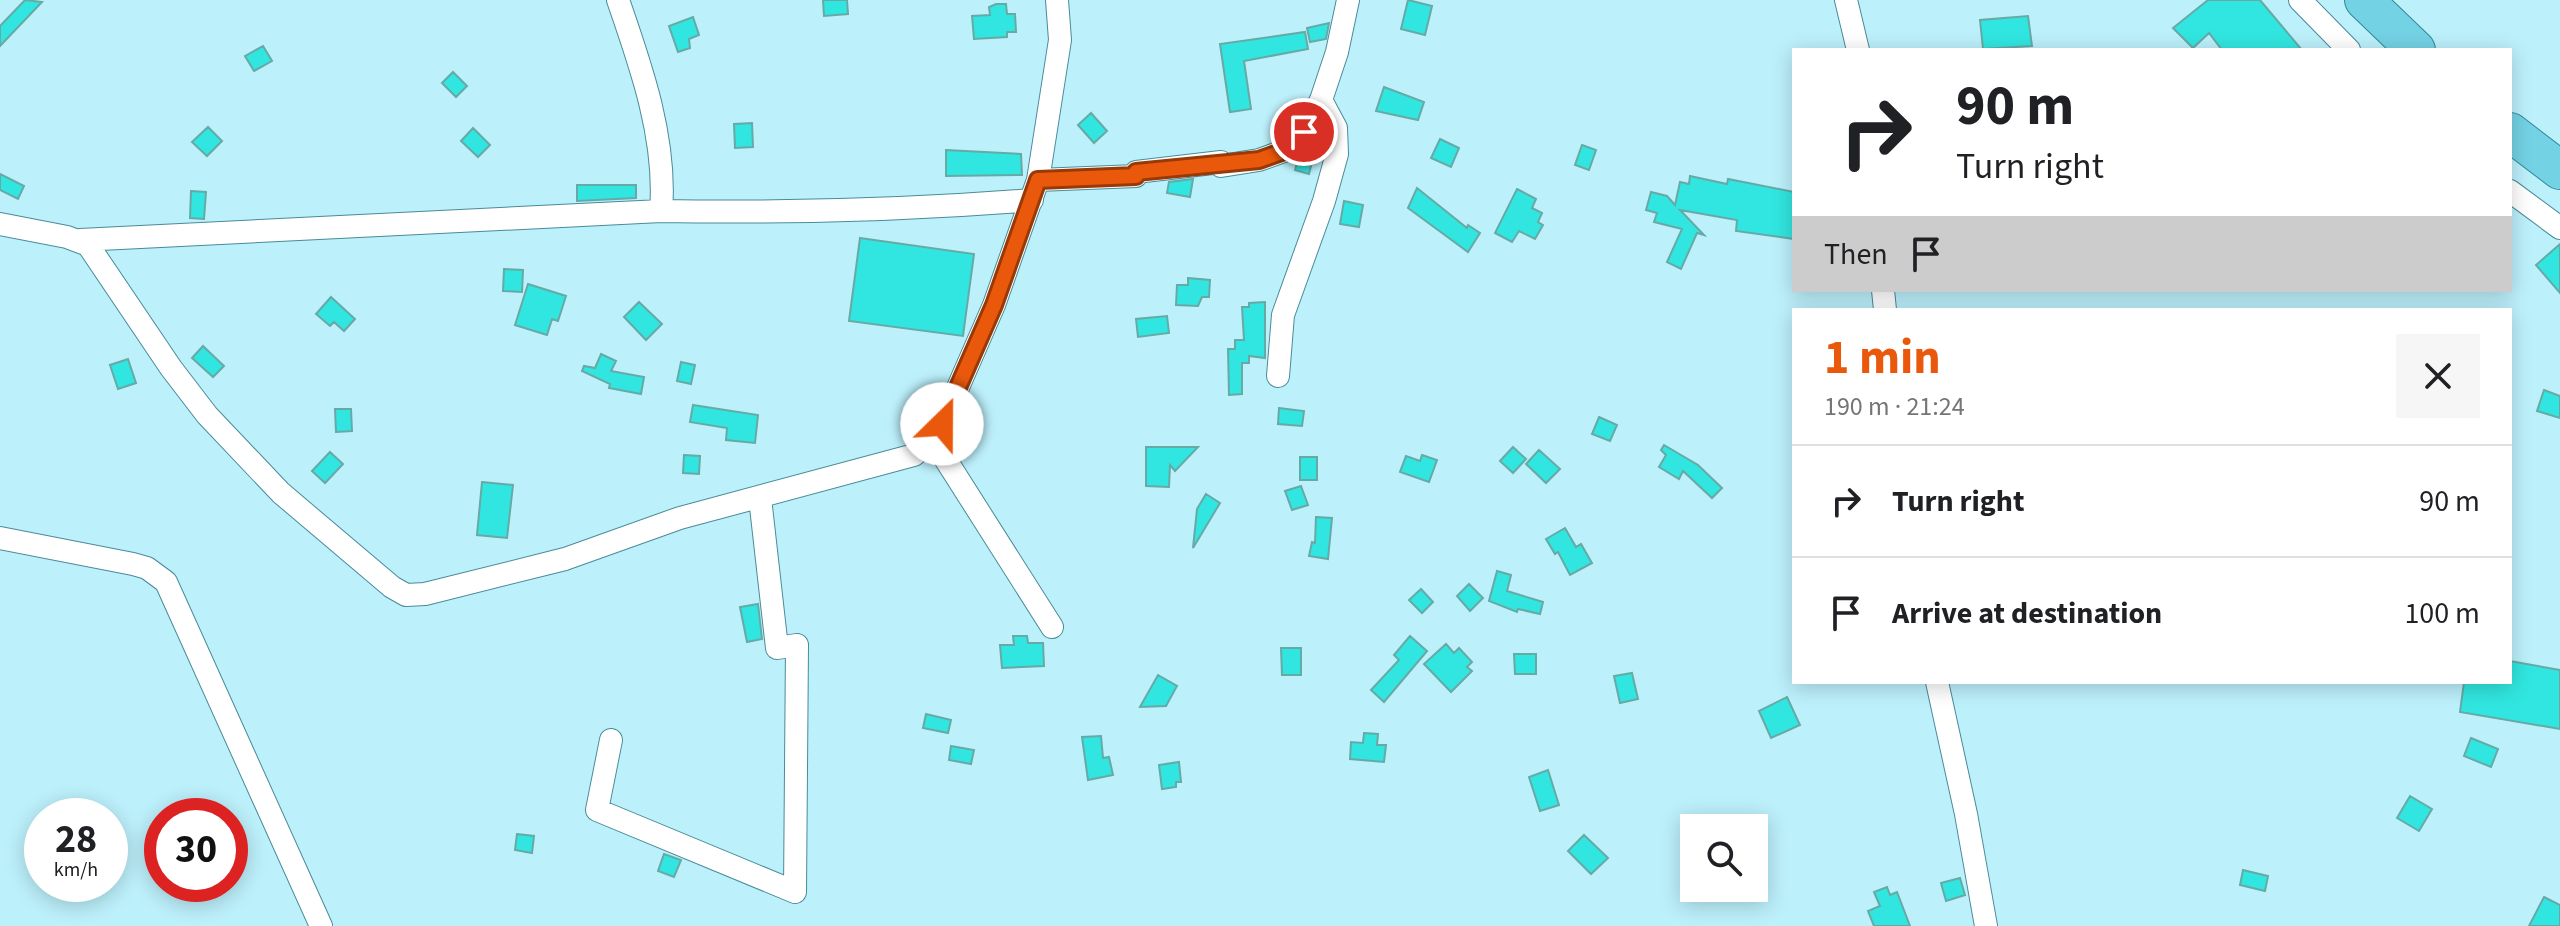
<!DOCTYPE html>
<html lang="en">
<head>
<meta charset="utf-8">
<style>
	body { margin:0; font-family:"Source Sans 3",sans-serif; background:#f6f6f6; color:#202124; height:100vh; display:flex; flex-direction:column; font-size:30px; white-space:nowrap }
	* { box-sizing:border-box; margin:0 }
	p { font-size:26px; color:#757577 }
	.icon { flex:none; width:44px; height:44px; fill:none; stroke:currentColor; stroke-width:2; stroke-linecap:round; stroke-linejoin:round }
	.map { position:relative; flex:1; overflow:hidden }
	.details { position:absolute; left:1792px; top:308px; width:720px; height:376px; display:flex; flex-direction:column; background:#fff; border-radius:0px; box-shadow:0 4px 20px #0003 }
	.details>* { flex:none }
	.top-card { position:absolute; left:1792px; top:48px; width:720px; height:244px; border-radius:0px; box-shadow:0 4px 20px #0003; background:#fff; color:#202124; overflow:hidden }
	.buttons { position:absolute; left:1680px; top:814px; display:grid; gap:16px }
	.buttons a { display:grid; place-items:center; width:88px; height:88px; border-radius:0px; background:#fff; box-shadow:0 4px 20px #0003; font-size:40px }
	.speed { position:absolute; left:24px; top:798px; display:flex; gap:16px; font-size:40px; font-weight:700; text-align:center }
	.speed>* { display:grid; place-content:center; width:104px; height:104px; border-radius:50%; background:#fff; box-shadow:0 4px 20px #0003; line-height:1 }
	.speed small { font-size:20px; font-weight:400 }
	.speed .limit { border:12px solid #d22; background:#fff; color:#111 }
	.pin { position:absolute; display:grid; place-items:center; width:68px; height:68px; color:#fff; margin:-34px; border:4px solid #fff; border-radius:50%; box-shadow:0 2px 8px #0007 }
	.me { position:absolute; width:88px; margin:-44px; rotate:23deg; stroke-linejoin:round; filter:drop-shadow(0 0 6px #0008) }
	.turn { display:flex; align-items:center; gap:28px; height:168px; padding:0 32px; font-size:36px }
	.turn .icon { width:104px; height:104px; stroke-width:2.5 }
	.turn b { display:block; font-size:56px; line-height:68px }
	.then { display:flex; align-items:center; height:76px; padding:0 32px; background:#0003; gap:16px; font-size:30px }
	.round { display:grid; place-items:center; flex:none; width:84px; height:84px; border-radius:0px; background:#f6f6f6 }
	.headline { display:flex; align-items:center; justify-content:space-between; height:136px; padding:0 32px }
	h1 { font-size:48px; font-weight:700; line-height:60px; color:#ea580c }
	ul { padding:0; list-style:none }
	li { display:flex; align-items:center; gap:24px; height:112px; padding:0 32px; border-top:2px solid #e0e0e0 }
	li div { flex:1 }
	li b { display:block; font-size:30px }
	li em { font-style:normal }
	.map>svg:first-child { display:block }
</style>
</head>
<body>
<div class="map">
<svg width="2560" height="926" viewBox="0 0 2560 926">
	<rect width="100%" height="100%" fill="#bcf0fb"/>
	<!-- building -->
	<path fill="#31e6e0" stroke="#66aaa6" stroke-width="2" d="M25 0 42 2 0 46V26Z
		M823 0H847L848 14 824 16Z
		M1408 0 1432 6 1425 35 1401 29Z
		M2208 0H2260L2302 50H2222L2209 33 2193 48 2173 28Z
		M996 4H1006L1007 14H1015L1016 32H1007V37L974 39 972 16 990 15 989 7Z
		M2028 16 2032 46 1983 49 1980 20Z
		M693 17 699 35 689 39 690 48 678 52 669 26Z
		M1329 23 1326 39 1310 42 1307 28Z
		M1305 32 1308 49 1244 61 1251 109 1230 112 1220 44Z
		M263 46 272 61 254 71 245 56Z
		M453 72 467 86 456 97 442 83Z
		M1384 87 1424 102 1418 120 1376 111Z
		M1091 113 1107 131 1094 143 1078 125Z
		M752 123 753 147 735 148 734 124Z
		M208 127 222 141 207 156 192 142Z
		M473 128 490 145 478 157 461 141Z
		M1440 139 1459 148 1451 167 1431 158Z
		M1582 145 1596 150 1589 170 1575 165Z
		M1308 148 1315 150 1309 174 1295 170 1299 156Z
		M946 150 1021 154 1022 175 946 176Z
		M0 174 24 186 18 199 0 190Z
		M1690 176 1727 184 1728 179 1794 192V239L1736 231 1737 220 1680 210 1704 235 1697 233 1681 269 1667 262 1682 229 1654 222 1657 213 1646 210 1651 192 1667 196 1675 205 1680 182 1689 184Z
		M1193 179 1190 197 1167 193 1169 182Z
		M577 185H636V198L577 201Z
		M1417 188 1467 228 1468 225 1480 233 1468 252 1408 208Z
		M1517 189 1536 199 1532 208 1542 213 1538 222 1543 225 1535 239 1519 231 1512 242 1495 233Z
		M191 191 206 192 204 219 190 218Z
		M1344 201 1363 205 1359 227 1340 224Z
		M860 238 974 254 963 336 849 321Z
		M2560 244V293L2536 265Z
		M504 269 523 270 522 292 503 291Z
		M1188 278 1210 280 1209 297H1202L1198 306 1176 305 1177 285H1188Z
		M528 284 566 296 558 321 552 319 547 335 515 325Z
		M331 297 355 319 344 331 334 322 330 326 316 314Z
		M639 302 662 324 646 340 624 317Z
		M1265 302V358L1249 356V363H1242V394L1229 395 1228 349H1235V340H1244L1242 307H1249V303Z
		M1167 316 1169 333 1138 337 1136 319Z
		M203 346 224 366 213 377 192 358Z
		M601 354 616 361 611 371 644 377 641 394 609 388 610 384 582 371 584 366 595 368Z
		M128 359 136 383 118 389 110 365Z
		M681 362 695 365 691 384 677 381Z
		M2544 390 2560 396V418L2537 411Z
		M693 405 758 415 755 443 726 440 727 428 690 422Z
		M1279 408 1304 411 1302 426 1278 424Z
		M335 409H351L352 431 336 432Z
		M1599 417 1617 425 1610 441 1592 434Z
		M1664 445 1698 465 1722 488 1712 498 1683 471 1679 479 1659 467 1666 455 1661 450Z
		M1146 447H1198L1175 471 1170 465 1169 487 1146 486Z
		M1513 447 1526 459 1513 473 1500 461Z
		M1539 450 1560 469 1546 483 1526 464Z
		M330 452 343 464 325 483 312 471Z
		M684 455 700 456 699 474 683 473Z
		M1422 455 1437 460 1429 482 1400 472 1406 456 1420 461Z
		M1300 457H1317V480H1300Z
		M482 482 513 485 507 538 477 535Z
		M1301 486 1308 505 1292 510 1285 491Z
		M1206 494 1220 503 1193 548 1197 509Z
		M1316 517 1332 518 1328 559 1309 556 1312 542 1315 543Z
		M1565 528 1576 547 1581 544 1592 563 1570 575 1558 552 1555 554 1546 539Z
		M1497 571 1511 575 1507 591 1543 602 1540 614 1518 609 1517 612 1489 601Z
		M1469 584 1483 598 1470 611 1457 596Z
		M1421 589 1433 602 1422 613 1409 600Z
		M758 604 762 639 747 642 740 607Z
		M1013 636H1027L1028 643H1043L1044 666 1002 668 1000 645H1014Z
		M1410 636 1427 651 1384 702 1371 690 1399 660 1394 655Z
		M1446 644 1454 653 1459 648 1472 662 1467 667 1472 671 1451 692 1424 664Z
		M1281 648H1301V675H1282Z
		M1514 654H1536V674H1515Z
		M2510 661 2560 670V729L2460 712 2464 682H2510Z
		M1632 673 1638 699 1620 703 1614 676Z
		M1158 675 1177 686 1166 706 1140 707Z
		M1787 697 1800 725 1771 738 1759 711Z
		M926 714 951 720 948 733 923 728Z
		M1364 733 1378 734 1377 745H1386L1384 762 1350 759 1351 742 1363 743Z
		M1101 736 1103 758 1109 757 1113 775 1088 780 1082 737Z
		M2471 738 2498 749 2491 767 2464 756Z
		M951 746 974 750 971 764 949 760Z
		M1179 762 1181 782H1176V787L1162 789 1159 765Z
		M1548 770 1559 805 1540 811 1529 777Z
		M2410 796 2432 809 2419 831 2397 818Z
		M517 834 534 836 532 853 515 850Z
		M1584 835 1608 858 1591 874 1568 851Z
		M664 854 681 860 674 877 658 871Z
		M2243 870 2268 876 2265 891 2240 885Z
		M1960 878 1965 895 1946 901 1941 883Z
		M1887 887 1890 895 1897 892 1910 926H1874L1868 911 1880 906 1874 892Z
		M2544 897 2560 905V926H2529Z"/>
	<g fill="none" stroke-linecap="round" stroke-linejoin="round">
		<defs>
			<path id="minor" d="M618 0C641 66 667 140 661 211 785 213 908 210 1032 200
				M1846 0 1858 50
				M2300 0 2349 50
				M1038 180 1060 40 1057 0
				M2510 191 2560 228
				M0 224 67 237 88 245 171 368 207 415 281 493 392 587 406 595 425 594 565 559 680 518 914 455 932 438 942 424 994 305 1038 180 1136 176V172L1221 162V166L1259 160 1284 151 1304 132 1321 100 1337 52 1348 0
				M80 240 661 211
				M1883 290 1885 310
				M1278 376 1283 315 1324 201 1337 154 1336 128 1321 100
				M932 438 1052 627
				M0 538 133 564 147 568 166 582 321 926
				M1937 682 1966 814 1986 926
				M611 740 597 810 795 892 797 645 777 648 760 498"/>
			<path id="trunk" d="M2364 0 2416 50
				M2510 132 2560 170"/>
		</defs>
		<!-- minor casing -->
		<use href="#minor" stroke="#498b98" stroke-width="24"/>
		<!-- trunk casing -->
		<use href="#trunk" stroke="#348797" stroke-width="40"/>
		<!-- minor -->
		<use href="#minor" stroke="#fff" stroke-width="22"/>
		<!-- trunk -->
		<use href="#trunk" stroke="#73d2e4" stroke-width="38"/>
	</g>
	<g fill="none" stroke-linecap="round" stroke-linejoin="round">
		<defs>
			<path id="route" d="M942 424 994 305 1038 180 1136 176V172L1259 160 1284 151 1304 132"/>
		</defs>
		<!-- route casing -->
		<use href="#route" stroke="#983908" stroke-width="20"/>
		<!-- route -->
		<use href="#route" stroke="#ea580c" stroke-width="14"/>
	</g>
</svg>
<div class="buttons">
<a><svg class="icon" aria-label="search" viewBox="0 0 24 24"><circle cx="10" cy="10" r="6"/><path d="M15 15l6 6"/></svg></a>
</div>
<div class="speed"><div>28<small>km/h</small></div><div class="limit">30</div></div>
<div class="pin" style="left:1304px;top:132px;background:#d93025"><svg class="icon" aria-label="arrive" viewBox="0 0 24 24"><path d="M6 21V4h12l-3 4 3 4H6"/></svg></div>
<svg class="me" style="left:942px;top:424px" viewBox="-20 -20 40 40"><circle r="19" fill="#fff"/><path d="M0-13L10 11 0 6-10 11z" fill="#ea580c"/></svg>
<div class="top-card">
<div class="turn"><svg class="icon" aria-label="right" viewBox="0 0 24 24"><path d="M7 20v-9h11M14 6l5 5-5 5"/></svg><div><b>90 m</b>Turn right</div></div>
<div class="then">Then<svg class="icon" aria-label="arrive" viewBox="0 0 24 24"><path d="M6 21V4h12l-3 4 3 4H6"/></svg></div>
</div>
<section class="details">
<div class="headline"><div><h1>1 min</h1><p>190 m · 21:24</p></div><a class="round"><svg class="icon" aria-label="close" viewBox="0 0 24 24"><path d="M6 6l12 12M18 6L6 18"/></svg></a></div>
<ul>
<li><svg class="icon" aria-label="right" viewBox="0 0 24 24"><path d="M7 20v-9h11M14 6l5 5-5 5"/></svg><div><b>Turn right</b></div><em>90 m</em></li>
<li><svg class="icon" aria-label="arrive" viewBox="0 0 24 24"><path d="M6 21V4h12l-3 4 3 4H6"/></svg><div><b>Arrive at destination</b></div><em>100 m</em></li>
</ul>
</section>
</div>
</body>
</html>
